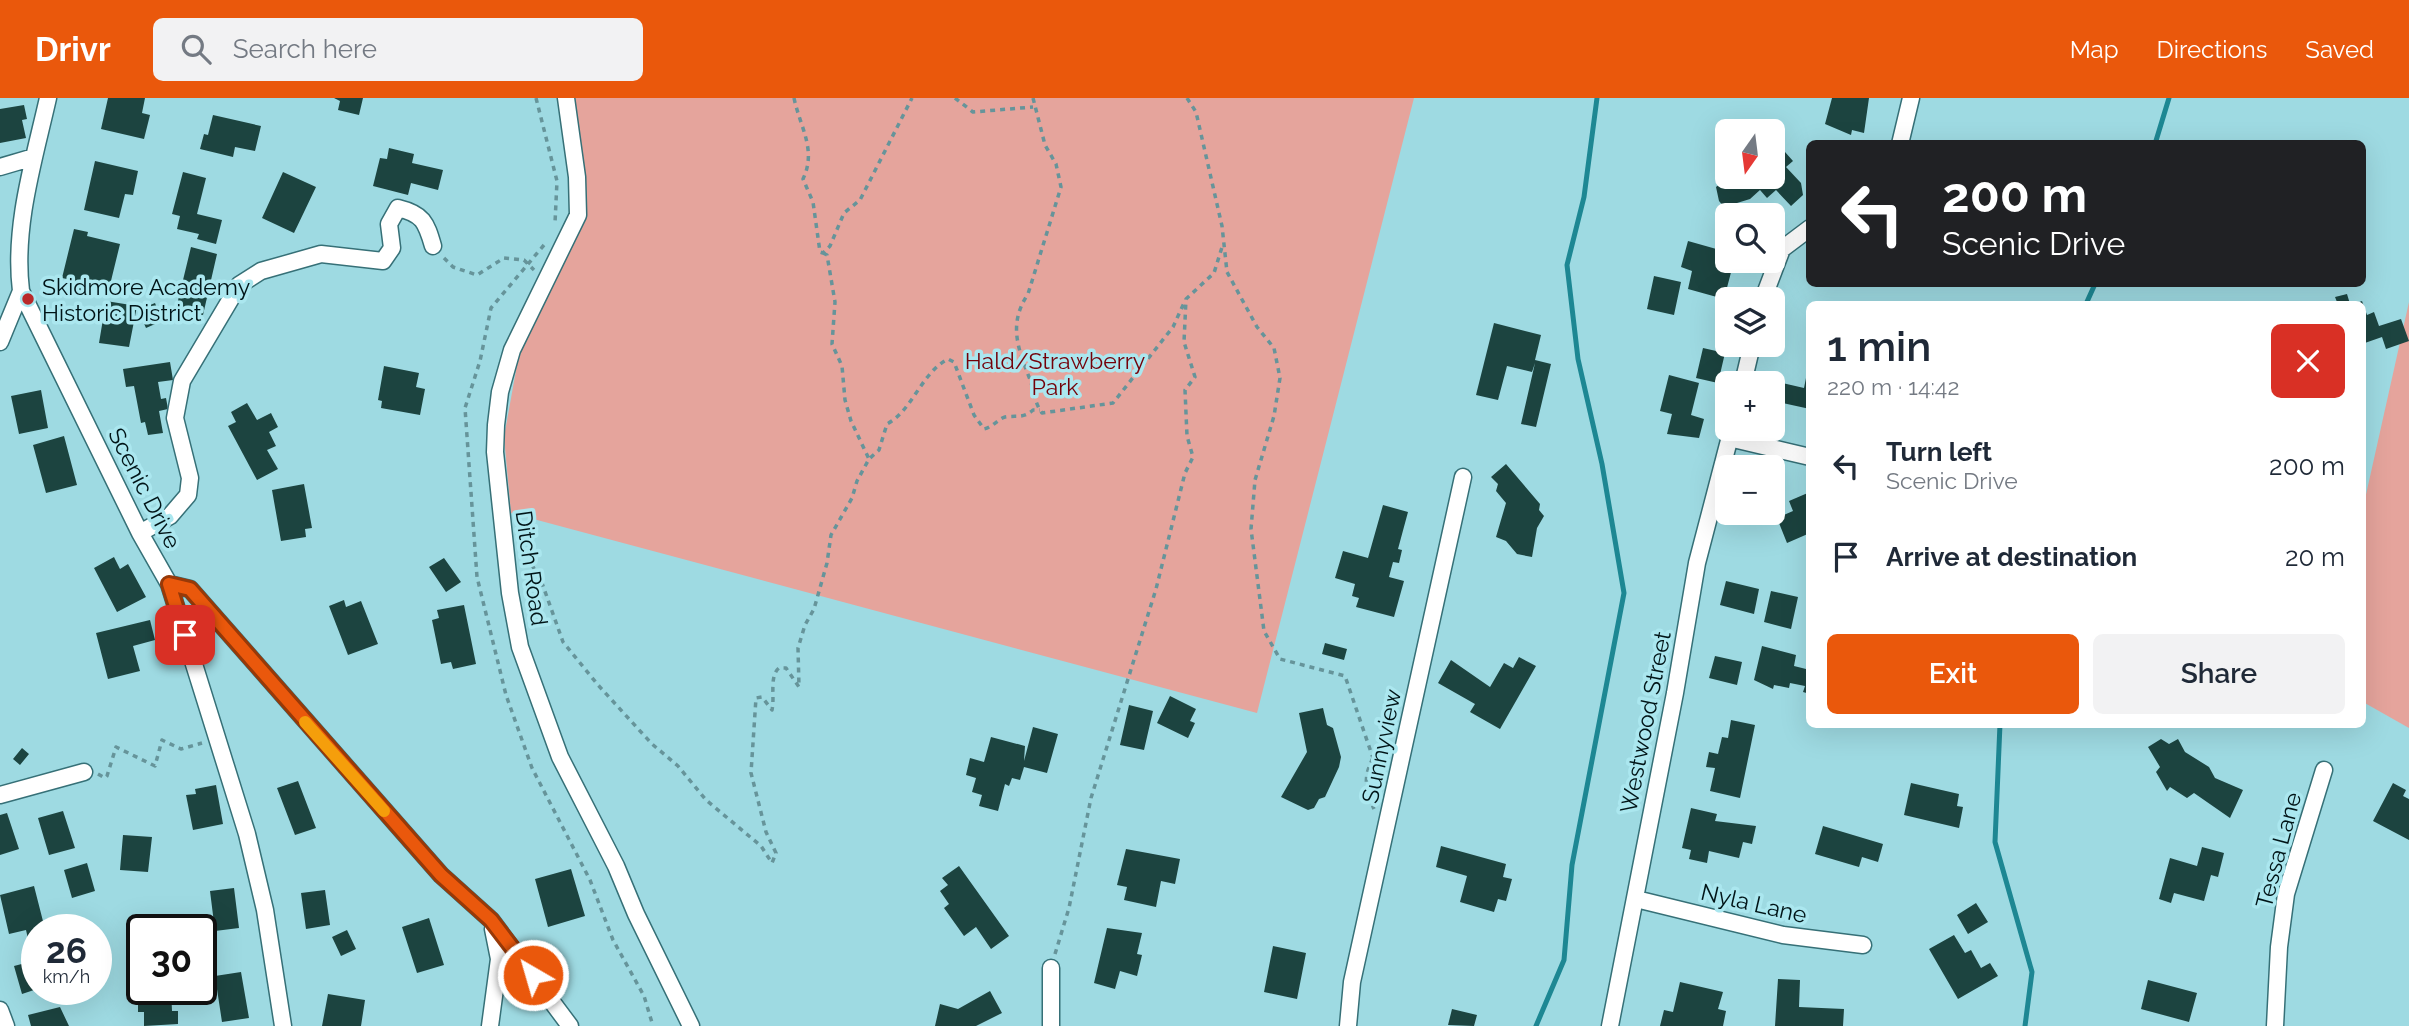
<!DOCTYPE html>
<html lang="en">
<head>
<meta charset="utf-8">
<style>
	body { margin:0; font-family:Raleway,sans-serif; background:#f2f2f3; color:#1f2937; height:100vh; display:flex; flex-direction:column; font-size:26px; white-space:nowrap }
	* { box-sizing:border-box; margin:0 }
	p { font-size:23px; color:#747a83 }
	.icon { flex:none; width:38px; height:38px; fill:none; stroke:currentColor; stroke-width:2; stroke-linecap:round; stroke-linejoin:round }
	.map { position:relative; flex:1; overflow:hidden }
	.side { position:absolute; left:1806px; top:203px; width:560px; height:427px; display:flex; flex-direction:column; background:#fff; border-radius:10px; box-shadow:0 7px 28px #0002 }
	.side>* { flex:none }
	.guide { position:absolute; left:1806px; top:42px; width:560px; height:147px; border-radius:10px; box-shadow:0 7px 28px #0002; background:#202124; color:#fff; overflow:hidden }
	.needle { width:46px; rotate:194deg }
	.tools { position:absolute; left:1715px; top:21px; display:grid; gap:14px }
	.tools a { display:grid; place-items:center; width:70px; height:70px; border-radius:10px; background:#fff; box-shadow:0 7px 28px #0002; font-size:35px }
	.speed { position:absolute; left:21px; top:816px; display:flex; gap:14px; font-size:35px; font-weight:700; text-align:center }
	.speed>* { display:grid; place-content:center; width:91px; height:91px; border-radius:50%; background:#fff; box-shadow:0 7px 28px #0002; line-height:1 }
	.speed small { font-size:18px; font-weight:400 }
	.speed .limit { border:4px solid #111; border-radius:10px; background:#fff; color:#111 }
	.pin { position:absolute; display:grid; place-items:center; width:60px; height:60px; color:#fff; margin:-30px; border-radius:14px; box-shadow:0 4px 10px #0006 }
	.me { position:absolute; width:77px; margin:-38px; rotate:322deg; stroke-linejoin:round; filter:drop-shadow(0 0 5px #0008) }
	.turn { display:flex; align-items:center; gap:24px; height:147px; padding:0 21px; font-size:32px }
	.turn .icon { width:91px; height:91px; stroke-width:2.5 }
	.turn b { display:block; font-size:49px; line-height:60px }
	.round { display:grid; place-items:center; flex:none; width:74px; height:74px; border-radius:10px; background:#f2f2f3 }
	.overview { display:flex; align-items:center; justify-content:space-between; height:119px; padding:0 21px }
	h1 { font-size:42px; font-weight:600; line-height:52px }
	.primary-button { display:flex; gap:14px; margin-top:auto; padding:14px 21px }
	.primary-button a { flex:1; height:80px; border-radius:10px; background:#ea580c; color:#fff; font-size:28px; font-weight:600; line-height:80px; text-align:center }
	.primary-button a+a { background:#f2f2f3; color:#1f2937 }
	ul { padding:0; list-style:none }
	li { display:flex; align-items:center; gap:21px; height:91px; padding:0 21px }
	li div { flex:1 }
	li b { display:block; font-size:26px }
	li em { font-style:normal }
	header { display:flex; align-items:center; gap:42px; box-sizing:border-box; height:98px; padding:0 35px; background:#ea580c; color:#fff }
	header strong { font-size:33px }
	nav { display:flex; gap:38px; margin-inline-start:auto; font-size:24px }
	.search { width:490px; height:63px; background:#f2f2f3; display:flex; align-items:center; gap:18px; box-sizing:border-box; padding:0 24px; border-radius:10px; color:#747a83; font-size:26px }
	.map>svg:first-child { display:block }
</style>
</head>
<body>
<header>
<strong>Drivr</strong>
<div class="search"><svg class="icon" aria-label="search" viewBox="0 0 24 24"><circle cx="10" cy="10" r="6"/><path d="M15 15l6 6"/></svg>Search here</div>
<nav><a>Map</a><a>Directions</a><a>Saved</a></nav>
</header>
<div class="map">
<svg width="2409" height="928" viewBox="0 0 2409 928">
	<rect width="100%" height="100%" fill="#9edae2"/>
	<!-- green -->
	<path fill="#e5a49c" d="M575 0H1414L1257 615 511 415 504 339 519 256 586 121Z
		M2409 204V630L2363 604V410Z"/>
	<g fill="none" stroke-linecap="round" stroke-linejoin="round">
		<!-- stream -->
		<path stroke="#1d8793" stroke-width="5" d="M2155 46 2169 0
			M2086 206 2095 186
			M2000 626 1995 744 2032 874 2025 928
			M1536 928 1564 862 1572 767 1624 495 1602 366 1578 261 1567 167 1584 99 1597 0"/>
	</g>
	<!-- building -->
	<path fill="#1c4440" d="M108 0H145L142 15 150 17 144 41 101 31Z
		M334 0H363L359 17 338 12 340 3Z
		M1832 0H1869L1864 35 1852 32 1851 37 1825 26Z
		M24 7 27 21 22 22 26 40 0 45V11Z
		M213 17 261 28 255 53 235 49 233 59 200 51 204 36 208 37Z
		M389 50 414 56 412 65 443 72 438 92 411 85 408 97 373 88 380 60 387 61Z
		M1773 51 1780 59 1785 54 1793 63 1786 69 1801 85 1803 97 1791 108 1776 92 1767 100 1760 92 1750 101 1724 109 1719 103 1716 89 1728 79H1773Z
		M95 63 138 73 133 97 125 96 119 120 84 112Z
		M183 74 206 80 197 116 222 122 216 146 197 141 199 136 177 131 180 118 172 116Z
		M283 74 316 89 294 135 262 120Z
		M74 131 88 134 87 138 120 146 109 191 95 188 93 196 70 190 72 182 62 180Z
		M1688 143 1727 154V163H1734L1724 201 1688 191 1692 173 1681 169Z
		M191 149 217 156 203 217 176 211Z
		M1654 178 1681 184 1674 217 1647 211Z
		M2347 196 2350 206H2330L2337 204 2335 199Z
		M106 203 137 208 129 249 99 245Z
		M2362 203 2367 217 2374 214 2379 228 2401 221 2409 243 2386 251 2382 239 2362 246V206H2354Z
		M155 205 162 223 146 230 138 212Z
		M1494 225 1541 237 1535 262 1551 266 1536 329 1521 326 1535 265 1532 274 1507 268 1498 302 1476 297Z
		M1703 250 1725 255 1718 285 1696 280Z
		M170 264 173 282 158 284 161 301 166 300 168 311 159 313 163 335 148 337 145 324 141 325 134 288 126 289 123 271Z
		M384 268 419 275 416 289 425 291 420 317 381 310 382 303 378 302Z
		M1669 277 1699 285 1691 317 1704 321 1699 340 1667 336 1672 316 1660 313Z
		M1806 280 1810 281V311L1774 303 1778 284 1804 290Z
		M41 292 48 330 19 336 11 298Z
		M247 305 257 322 271 315 278 329 269 334 276 348 267 352 278 371 257 382 228 328 236 324 231 314Z
		M64 338 77 387 46 395 33 347Z
		M1506 366 1540 406 1539 412 1544 418 1537 430 1532 459 1517 456 1506 443 1496 439 1506 405 1496 393 1498 386 1491 379Z
		M304 386 312 430 305 431 306 439 281 443 272 392Z
		M1810 394V435L1787 445 1777 420 1793 413 1789 403Z
		M1383 407 1408 414 1398 451 1402 452 1399 465 1393 464 1389 479 1404 483 1394 519 1356 509 1359 500 1352 498 1355 486 1335 480 1343 453 1368 460Z
		M114 459 120 471 128 466 146 499 117 514 94 470Z
		M444 460 461 484 446 494 429 469Z
		M1726 483 1759 491 1754 516 1720 507Z
		M1771 493 1798 499 1791 531 1764 524Z
		M344 502 346 509 361 503 378 546 348 557 329 508Z
		M464 507 476 566 453 571 451 564 441 566 432 522 439 520 437 512Z
		M150 522 155 542 133 548 140 573 108 581 96 535Z
		M1325 545 1347 551 1344 562 1322 556Z
		M1762 548 1796 557 1794 568 1810 572V596L1803 594 1805 588 1790 585 1789 590 1774 587 1773 591 1754 582Z
		M1715 558 1742 564 1737 587 1709 580Z
		M1519 559 1536 568 1500 631 1470 614 1475 606 1438 585 1451 562 1490 589 1504 565 1513 570Z
		M1170 598 1196 611 1190 623 1195 625 1188 640 1157 625Z
		M1129 607 1153 613 1144 652 1120 647Z
		M1323 610 1327 627 1333 630 1341 659 1339 669 1325 699 1319 701 1314 710 1308 712 1281 699 1307 654 1299 615Z
		M1731 622 1755 627 1740 700 1710 693 1715 670 1706 669 1709 654 1718 656 1722 639 1728 640Z
		M1033 629 1058 636 1047 675 1024 669 1020 682 1012 680 1009 688 1005 686 998 713 979 708 982 697 972 694 976 680 966 677 970 660 984 664 991 639 1025 648 1024 663Z
		M2161 641 2169 646 2178 641 2185 654 2209 669 2215 680 2243 692 2230 720 2194 695 2187 700 2170 689 2167 693 2156 674 2160 669 2148 649Z
		M22 650 29 656 20 667 13 661Z
		M298 683 316 730 295 737 277 690Z
		M1911 685 1959 696 1957 708 1963 709 1959 730 1904 717Z
		M2393 685 2406 692 2403 698 2409 701V742L2373 723Z
		M216 687 223 726 193 732 186 697 196 696 195 691Z
		M1691 710 1717 716 1715 723 1756 728 1752 746 1743 744 1739 760 1709 753 1707 765 1689 761 1691 752 1682 750Z
		M63 713 75 750 49 757 38 720Z
		M7 715 19 751 0 757V717Z
		M1823 728 1883 746 1878 764 1862 759 1859 769 1815 756Z
		M123 737 152 739 148 774 120 772Z
		M1441 748 1506 766 1503 779 1512 781 1506 803 1498 801 1494 814 1460 804 1467 778 1436 769Z
		M2202 749 2224 755 2218 779 2211 777 2204 803 2174 795 2171 805 2159 801 2170 760 2197 768Z
		M1126 751 1180 761 1175 786 1161 783 1156 809 1124 802 1127 789 1117 787Z
		M87 765 95 793 72 800 64 772Z
		M959 768 1009 838 991 851 976 829 964 838 944 810 949 806 940 793 948 787 942 780Z
		M571 771 585 818 548 829 535 781Z
		M34 788 45 831H37V843L29 845 26 832 9 836 0 797Z
		M234 790 239 830 215 833 210 793Z
		M325 792 330 827 306 831 301 795Z
		M1976 805 1988 824 1968 836 1957 817Z
		M429 820 444 867 417 875 402 829Z
		M1107 830 1142 835 1137 856 1142 857 1137 878 1120 873 1115 891 1094 885Z
		M347 832 356 851 341 858 332 839Z
		M1954 837 1965 855 1971 852 1981 870 1990 865 1998 878 1958 901 1929 851Z
		M1273 848 1306 855 1297 901 1264 894Z
		M37 862V891L22 896 14 868Z
		M241 874 249 920 222 924 215 878Z
		M1778 881 1800 882 1799 909 1844 911 1843 928H1775Z
		M2148 882 2197 895 2189 924 2141 911Z
		M1680 884 1723 894 1718 911 1726 913 1723 928H1660L1664 912 1673 914Z
		M145 891H171L172 913H178V926L144 928V914H138V904L146 903Z
		M990 893 1002 915 976 928H935L940 906 958 911Z
		M328 896 365 902 361 928H322Z
		M60 909 69 928H31L28 917Z
		M1452 911 1477 917 1474 928 1448 927Z"/>
	<g fill="none" stroke-linecap="round" stroke-linejoin="round">
		<defs>
			<path id="minor" d="M48 0C34 62 13 129 21 193L140 435 169 486 247 736 265 812 283 928
				M566 0 577 79 578 117 512 252 500 294 496 327 495 354 510 495 520 549 560 659 616 768 636 816 691 928
				M1900 46 1911 0
				M0 69 34 59
				M1763 201 1782 151 1810 130
				M0 244 21 193
				M1743 285 1752 247
				M1729 340 1810 359
				M140 435 170 418 188 397 190 380 175 320 182 283 239 187 261 173 321 156 383 163 392 150 389 126 398 110C423 116 426 124 433 148
				M169 486 190 491 441 777 491 822 570 928
				M0 697 84 674
				M1636 801 1783 837 1863 847
				M1051 870V928
				M0 912 6 928
				M490 928 499 861 493 831
				M1348 928 1352 884 1463 379
				M1610 928 1675 595 1697 465 1732 331
				M2275 928 2279 849 2286 796 2324 672"/>
		</defs>
		<!-- minor casing -->
		<use href="#minor" stroke="#367077" stroke-width="19"/>
		<!-- path -->
		<path stroke="#66949a" stroke-width="3.5" stroke-dasharray="5 5" stroke-linecap="butt" d="M536 0 557 83 555 125
			M794 0C800 29 817 52 803 81L813 104 820 154 823 155 830 148 844 115 860 102 912 0
			M955 0 973 14 1033 9
			M1033 0 1045 47 1056 66 1061 89 1028 196C1007 227 1019 253 1031 284 1034 296 1035 305 1042 315L1113 305 1173 229 1184 205
			M1187 0 1196 14 1222 128 1227 174 1257 229 1274 250 1280 280 1274 318 1255 382 1251 431 1264 533 1280 561 1345 578 1373 660 1387 651
			M544 147 491 210 480 263 465 310 477 479 506 597 532 670 590 782 613 842 644 898 653 928
			M823 155 827 157 835 204 832 246 842 268 845 302 851 323 869 361
			M444 160 453 169 477 177 504 160 524 162 534 172
			M522 449 542 485 563 544 598 587 652 646 678 668 706 702 761 748 772 765 776 755 766 734 751 675 756 600 762 599 772 612C775 599 769 578 779 570H786L799 589 798 550 805 527 814 511 827 465 831 437 852 400 857 383 869 361 879 352 887 326C913 312 921 275 948 261L954 264 974 317 984 331C993 329 998 321 1005 319 1017 317 1023 321 1033 312H1040
			M1373 660C1363 679 1365 692 1374 711
			M98 676 105 680 107 678 116 649 155 668 162 642 181 651 202 645
			M1055 856 1069 810 1091 700 1156 491 1185 375 1193 359 1187 338 1185 292 1195 279 1184 244 1186 201 1214 175 1223 146"/>
		<!-- minor -->
		<use href="#minor" stroke="#fff" stroke-width="16"/>
	</g>
	<g fill="none" stroke-linecap="round" stroke-linejoin="round">
		<defs>
			<path id="route" d="M185 537 169 486 190 491 441 777 491 822 533 877"/>
		</defs>
		<!-- route casing -->
		<use href="#route" stroke="#983908" stroke-width="18"/>
		<!-- route -->
		<use href="#route" stroke="#ea580c" stroke-width="12"/>
		<!-- slow -->
		<path stroke="#f59e0b" stroke-width="12" d="M305 624 384 713"/>
	</g>
	<!-- markers -->
	<circle fill="#b92929" stroke="#abe7ef" stroke-width="2.5" cx="28" cy="201" r="7"/>
	<g text-anchor="middle" dominant-baseline="central" stroke-width="7" stroke-linejoin="round" paint-order="stroke">
		<!-- poi labels -->
		<g font-size="23" fill="#001417" stroke="#abe7ef" text-anchor="start">
			<text x="42" y="188">Skidmore Academy<tspan x="42" dy="26">Historic District</tspan></text>
		</g>
		<!-- park labels -->
		<g font-size="23" fill="#740009" stroke="#abe7ef">
			<text x="1055" y="262">Hald/Strawberry<tspan x="1055" dy="26">Park</tspan></text>
		</g>
		<!-- street labels -->
		<g font-size="23" fill="#001417" stroke="#abe7ef">
			<text transform="translate(145 390) rotate(63)">Scenic Drive</text>
			<text transform="translate(532 470) rotate(82)">Ditch Road</text>
			<text transform="translate(1645 624) rotate(-79)">Westwood Street</text>
			<text transform="translate(1381 648) rotate(-78)">Sunnyview</text>
			<text transform="translate(2278 752) rotate(-75)">Tessa Lane</text>
			<text transform="translate(1754 805) rotate(13)">Nyla Lane</text>
		</g>
	</g>
</svg>
<div class="tools">
<a><svg class="needle" viewBox="-14 -14 28 28"><path d="M0-13l5 13h-10z" fill="#e53935"/><path d="M0 13l5-13h-10z" fill="#747a83"/></svg></a>
<a><svg class="icon" aria-label="search" viewBox="0 0 24 24"><circle cx="10" cy="10" r="6"/><path d="M15 15l6 6"/></svg></a>
<a><svg class="icon" aria-label="layers" viewBox="0 0 24 24"><path d="M12 4l9 5-9 5-9-5zM3 14l9 5 9-5"/></svg></a>
<a>+</a>
<a>−</a>
</div>
<div class="speed"><div>26<small>km/h</small></div><div class="limit">30</div></div>
<div class="pin" style="left:185px;top:537px;background:#d93025"><svg class="icon" aria-label="arrive" viewBox="0 0 24 24"><path d="M6 21V4h12l-3 4 3 4H6"/></svg></div>
<svg class="me" style="left:533px;top:877px" viewBox="-20 -20 40 40"><circle r="17" fill="#ea580c" stroke="#fff" stroke-width="3"/><path d="M0-11L8 9 0 5-8 9z" fill="#fff"/></svg>
<div class="guide">
<div class="turn"><svg class="icon" aria-label="left" viewBox="0 0 24 24"><path d="M17 20v-9H6M10 6l-5 5 5 5"/></svg><div><b>200 m</b>Scenic Drive</div></div>
</div>
<section class="side">
<div class="overview"><div><h1>1 min</h1><p>220 m · 14:42</p></div><a class="round" style="background:#d93025;color:#fff"><svg class="icon" aria-label="close" viewBox="0 0 24 24"><path d="M6 6l12 12M18 6L6 18"/></svg></a></div>
<ul>
<li><svg class="icon" aria-label="left" viewBox="0 0 24 24"><path d="M17 20v-9H6M10 6l-5 5 5 5"/></svg><div><b>Turn left</b><p>Scenic Drive</p></div><em>200 m</em></li>
<li><svg class="icon" aria-label="arrive" viewBox="0 0 24 24"><path d="M6 21V4h12l-3 4 3 4H6"/></svg><div><b>Arrive at destination</b></div><em>20 m</em></li>
</ul>
<div class="primary-button"><a>Exit</a><a>Share</a></div>
</section>
</div>
</body>
</html>
